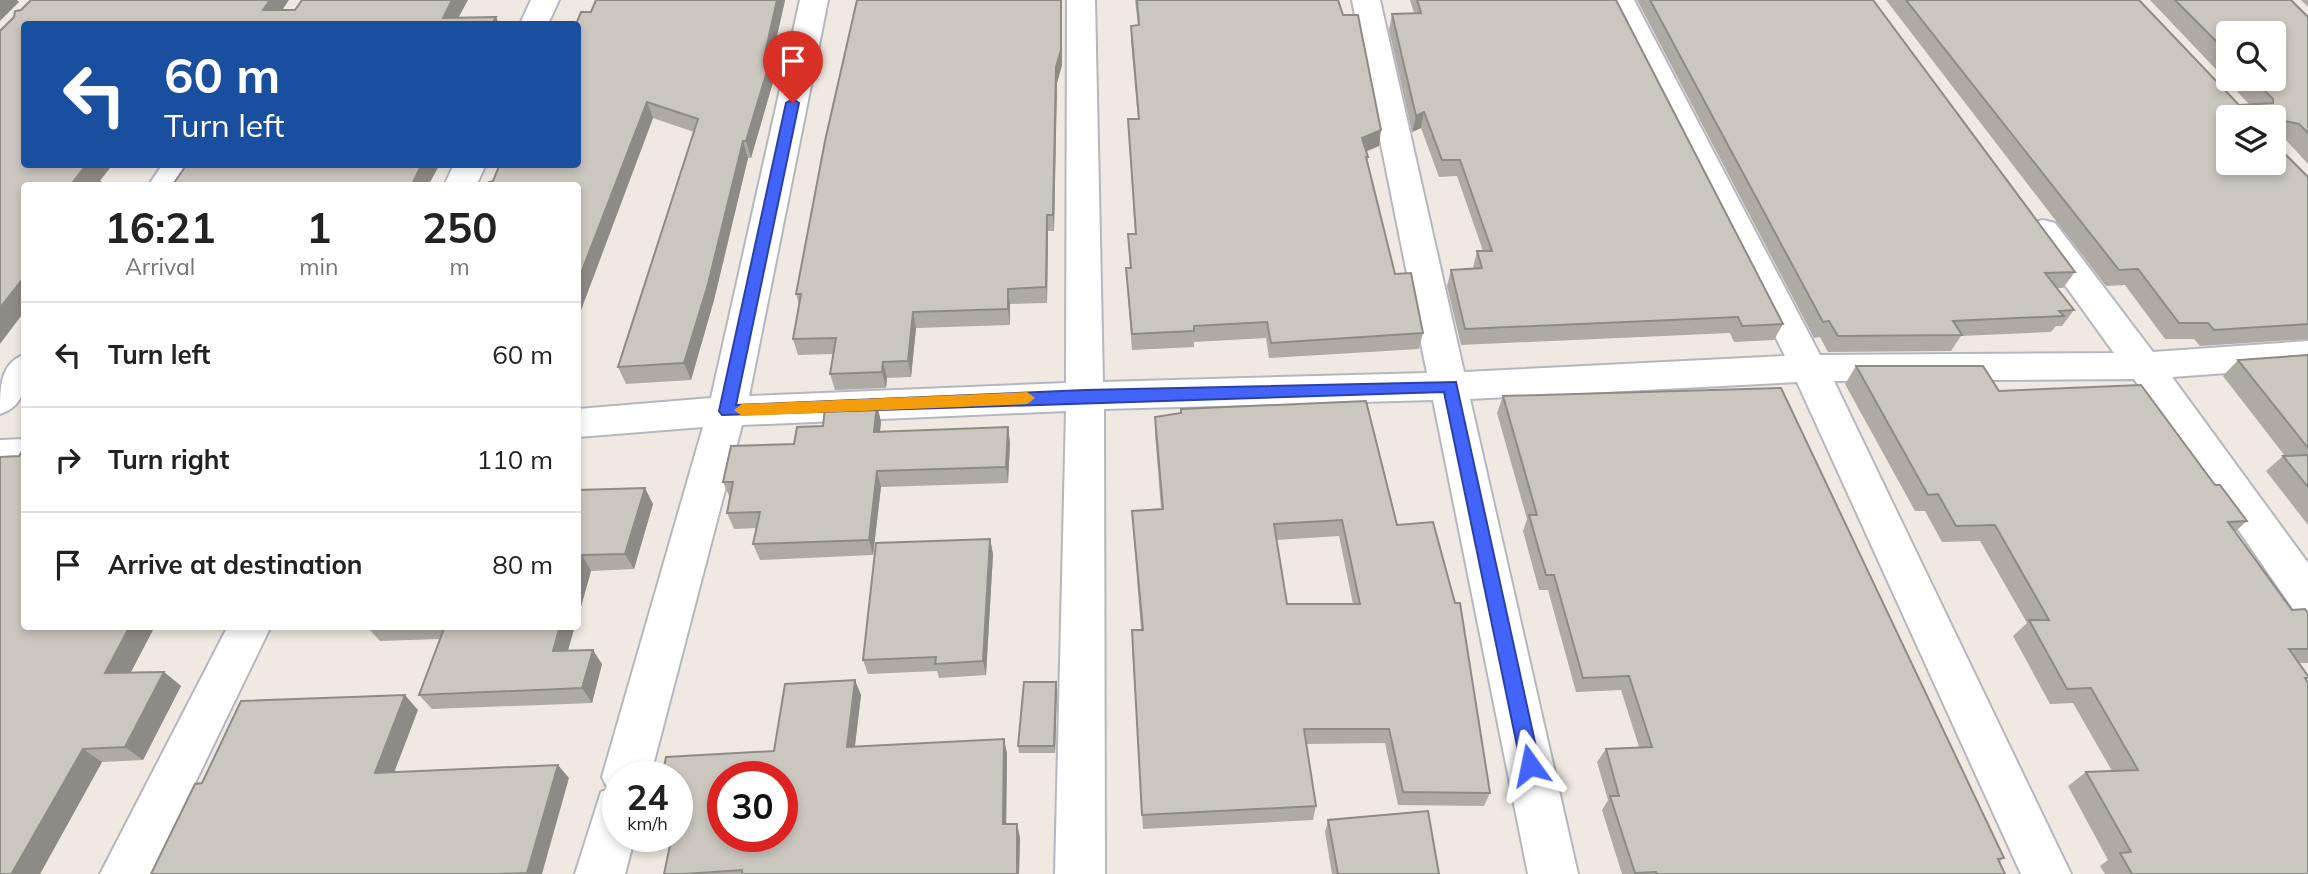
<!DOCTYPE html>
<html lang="en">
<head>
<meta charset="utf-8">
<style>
	body { margin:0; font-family:Mulish,sans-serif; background:#f6f6f6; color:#222; height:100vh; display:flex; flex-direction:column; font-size:26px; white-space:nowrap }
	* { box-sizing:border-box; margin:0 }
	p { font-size:23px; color:#767676 }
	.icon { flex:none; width:38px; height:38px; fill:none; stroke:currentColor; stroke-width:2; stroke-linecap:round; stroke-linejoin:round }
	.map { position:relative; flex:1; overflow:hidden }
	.panel { position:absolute; left:21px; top:182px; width:560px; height:448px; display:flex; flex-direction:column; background:#fff; border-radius:7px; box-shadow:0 4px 10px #0003 }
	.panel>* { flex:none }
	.guide { position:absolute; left:21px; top:21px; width:560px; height:147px; border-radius:7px; box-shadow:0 4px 10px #0003; background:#1a4fa0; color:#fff; overflow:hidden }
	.tools { position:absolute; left:2216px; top:21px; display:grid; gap:14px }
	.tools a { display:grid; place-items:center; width:70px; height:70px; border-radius:7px; background:#fff; box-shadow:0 4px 10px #0003; font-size:35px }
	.speed { position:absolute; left:602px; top:761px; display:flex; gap:14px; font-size:35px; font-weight:700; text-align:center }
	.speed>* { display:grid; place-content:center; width:91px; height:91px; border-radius:50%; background:#fff; box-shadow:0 4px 10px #0003; line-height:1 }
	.speed small { font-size:18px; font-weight:400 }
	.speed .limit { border:10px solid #d22; background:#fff; color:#111 }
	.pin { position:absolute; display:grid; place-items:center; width:60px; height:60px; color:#fff; margin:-72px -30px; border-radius:50% 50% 50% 0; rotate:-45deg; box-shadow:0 0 7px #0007 }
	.pin .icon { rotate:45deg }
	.me { position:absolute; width:77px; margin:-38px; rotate:348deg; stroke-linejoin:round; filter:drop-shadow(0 0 5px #0008) }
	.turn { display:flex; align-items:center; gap:24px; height:147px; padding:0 28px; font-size:32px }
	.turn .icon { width:91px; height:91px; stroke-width:2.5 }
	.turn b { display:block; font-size:49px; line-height:60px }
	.eta { display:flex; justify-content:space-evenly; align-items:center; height:119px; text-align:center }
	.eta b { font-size:42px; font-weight:700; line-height:49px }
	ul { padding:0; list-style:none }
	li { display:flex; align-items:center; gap:21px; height:105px; padding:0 28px; border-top:2px solid #e0e0e0 }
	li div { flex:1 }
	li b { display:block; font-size:26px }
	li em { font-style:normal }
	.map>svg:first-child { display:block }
</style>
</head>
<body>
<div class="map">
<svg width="2308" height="874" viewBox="0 0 2308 874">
	<rect width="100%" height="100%" fill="#efe9e1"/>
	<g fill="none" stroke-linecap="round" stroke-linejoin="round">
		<defs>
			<path id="minor" d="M531 0H559L548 24H520Z
				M800 0H828L749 396 1066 383 1067 0H1095L1103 382 1427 373 1352 0H1380L1464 372 1785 356 1606 0H1634L1820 355 2114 353 2026 231 2031 223 2043 220 2055 223 2153 352 2308 341V367L2172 377 2308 563V614L2293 609 2134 379 1834 381 2071 874H2021L1797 382 1470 399 1578 874H1528L1433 400 1104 409 1105 874H1055L1066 411 742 425 650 777H618V836H635L625 874H575L601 792 608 789 602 777 703 427 578 437V409L711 398Z
				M163 164H195L181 186H148Z
				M454 164H486L476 186H444Z
				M24 355C26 380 28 405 0 414 0 388 0 363 24 355Z
				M24 439V469L0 470V440Z
				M228 626H271L151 874H100Z"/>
		</defs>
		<!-- minor casing -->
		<use href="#minor" stroke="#b4b7c1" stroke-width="4"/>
		<!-- minor -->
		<use href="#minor" fill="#fff" fill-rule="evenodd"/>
	</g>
	<!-- wall -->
	<path fill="#afaba4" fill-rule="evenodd" d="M596 0H785L774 49 778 65 751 158H748L714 300 691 380 626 384 618 367 694 132 653 118 578 318V186H487L489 182 493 181 500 164H578V24H576L581 12H591Z
		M1061 0 1062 65 1057 83 1054 231H1048L1047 303 1010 304V325L916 328 911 377 887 378 886 388 835 390 830 374 833 354 798 355 793 339 799 304 796 294Z
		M1135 0H1338L1379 146 1366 151 1368 157 1367 164 1395 274 1423 333 1419 349 1269 358 1266 338 1194 342V347L1132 350 1126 268H1130L1128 234H1135L1128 119H1138L1131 41V26L1138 25Z
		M1410 0H1616L1783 324 1774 340 1734 342 1730 333 1461 345 1447 286 1451 270 1473 268 1477 251H1483L1457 176 1439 177 1421 128 1412 132 1389 30 1392 14 1414 13Z
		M1637 0H1873L2075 272 2063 288H2057L2074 310 2062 326H2056L2051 332 1961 336 1951 351 1828 352 1820 337 1814 338Z
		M1886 0H2139L2239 105 2249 104 2150 0H2291L2308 17V164L2286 140H2284L2280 149 2308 177V339L2200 346 2194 339H2165L2125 285 2106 286ZM2228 33 2273 79H2228Z
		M2301 0H2308V7Z
		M2308 355V525L2266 471 2283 456H2285L2223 376 2238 360Z
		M1856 366 1999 391 2215 485 2247 521 2235 532 2292 610 2308 613V663H2299L2308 676V678L2306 680 2308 874H2105L2100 866 2108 860 2068 786 2086 772 2112 771 2073 703 2050 704 2013 636 2027 623 1980 541 1942 542 1925 511H1915L1845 384Z
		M1503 396 2004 858 1999 862 2005 874H1622L1602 810 1608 800 1597 762 1606 749 1639 747 1621 690 1576 692 1548 590H1539L1523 531 1527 519 1497 413Z
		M877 405 881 422 880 432 1008 427 1010 443 1008 483 881 487 873 555 760 560 753 544 757 528 734 529 727 513 730 498 723 482 794 444 823 426Z
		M1155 417 1397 525 1490 793 1484 806 1398 805 1385 743 1306 744 1316 806 1313 820 1143 829 1132 646 1141 630 1133 527 1132 511 1161 509 1155 434ZM1339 536 1353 604H1287L1277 540Z
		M24 448V626H155L131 672H164L181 686 143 760 102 762 40 874H0V457L19 456Z
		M578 490 653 504 634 569 591 571 578 617Z
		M990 539 993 554 986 675 939 678 937 671 868 674 863 660Z
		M366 626H575L568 651 602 664 592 703 432 709 419 695 440 639 380 641Z
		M1056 682 1057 690 1055 753H1019L1018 746Z
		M861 695 855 746 1007 753 1006 824 1020 837 1019 874H664L680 805H677V777L774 751Z
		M1328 820 1439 874H1332L1325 832Z"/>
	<!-- shaded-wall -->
	<path fill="#8e8b86" d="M0 0H17L19 2 0 21Z
		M270 0H289L273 24 263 10Z
		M452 0H468L455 24 443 18Z
		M777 0H785L774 49 778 65 751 158 746 141Z
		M1061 0 1062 65 1057 83 1054 231 1053 215 1056 67Z
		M496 17 499 24H492Z
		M647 102 653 118 578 318V281Z
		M1424 112 1421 128 1412 132 1416 116Z
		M1381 130 1379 146 1360 154 1362 138Z
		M743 141 748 158 714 300 691 380 684 363Z
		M87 164H113L96 186 73 182Z
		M422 164H440L428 186H411Z
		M1047 215 1048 231 1047 303 1046 287Z
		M24 277V312L0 344V308Z
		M1008 289 1010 304V325L1008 309Z
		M913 312 916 328 911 377 908 361Z
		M883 362 887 378 886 388 882 372Z
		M877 405 881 422 878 448 874 432Z
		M1008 427 1010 443 1008 483 1006 467Z
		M877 471 881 487 873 555 869 540Z
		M645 488 653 504 634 569 625 554Z
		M990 539 993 554 986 675 983 661Z
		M582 555 591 571 578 617V569Z
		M130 626H155L123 687 105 673Z
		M560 626H575L563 666 553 651Z
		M593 650 602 664 592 703 582 688Z
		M164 672 181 686 143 760 125 747Z
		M855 680 861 695 853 761 847 747Z
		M1056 682 1057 690 1055 753 1054 746Z
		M405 695 418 710 389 786 375 773Z
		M1004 739 1007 753 1006 838 1003 824Z
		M83 749 102 762 40 874H14L12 873Z
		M558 765 569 778 542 874H528L527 873Z
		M1017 824 1020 837 1019 874H1017Z"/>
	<!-- building -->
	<path fill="#cbc7bf" stroke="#8e8b86" stroke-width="2" fill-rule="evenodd" d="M31 0H270L263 10H295L302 0H452L443 18 496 17 492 24H24V164H87L73 182H100L97 186H24V277L0 308V31L14 17 15 11 21 10Z
		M596 0H777L766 49 774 48 746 141H743L708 284 684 363 618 367 698 119 647 102 578 281V186H487L489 182 493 181 500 164H578V24H576L581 12H591Z
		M857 0H1061V50L1056 67 1053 215H1047L1046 287 1008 289V309L913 312 908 361 883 362 882 372 830 374 836 338 793 339 801 294H796L825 141Z
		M1137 0H1338L1343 15H1358L1381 130 1362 138 1368 157H1366L1395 274 1411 273 1423 333 1271 343 1267 322 1194 326V331L1132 334 1126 268H1131L1128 234H1136L1128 119H1139L1131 26 1139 25Z
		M1417 0H1616L1783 324 1742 326 1738 317 1465 329 1451 270 1482 268 1477 251H1492L1460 160H1442L1424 112 1416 116 1392 14 1421 13Z
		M1650 0H1873L2075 272 2045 273 2074 310 2059 311 2064 316 1953 321 1962 335 1838 336 1829 321 1823 322Z
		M1906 0H2139L2239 105 2273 103V99L2253 79H2273V33H2228V53L2175 0H2291L2308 17V133L2299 124 2285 121 2284 144 2280 145V149L2308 177V324L2214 330 2208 323H2179L2138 269 2119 270ZM2228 117H2273V163H2228Z
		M187 164H422L411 186H172Z
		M2308 355V448L2238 360Z
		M1856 366H1983L1999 391 2141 385 2215 485H2220L2247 521 2228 522 2292 610 2305 609 2308 613V649H2289L2308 676V678H2305L2308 683V874H2132L2120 853 2131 852 2086 772 2138 770 2091 688 2067 689 2029 620H2049L1995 525 1956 526 1938 494 1928 495Z
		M1781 388 2004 858 1998 859 2005 874H1657L1656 872 1635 873 1610 796H1619L1606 749 1652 747 1629 676 1583 678 1554 575H1546L1529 515H1537L1503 396Z
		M1366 401 1397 525 1433 522 1455 603H1460L1490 793 1403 792 1389 729H1304L1316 806 1142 815 1132 630H1143L1132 511 1163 509 1155 417 1181 413V409ZM1342 520 1360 604H1287L1274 524Z
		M877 405 874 432 1008 427 1006 467 877 471 869 540 753 544 760 512 727 513 733 482H723L731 446 794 444 797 427 823 426 825 408Z
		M24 448V626H130L105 673 164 672 125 747 83 749 12 873H16V874H0V457L19 456Z
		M2308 455V487L2283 456Z
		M645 488 625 554 582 555 578 569V490Z
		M990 539 983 661 935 664 936 657 863 660 876 543Z
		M445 626H560L553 651 593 650 582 688 419 695Z
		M855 680 847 747 1004 739 1003 824H1017V874H742V870L684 874H664L672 836H677V815L683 791H677V777H662L666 757 774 751 785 684ZM723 777H782V836H723Z
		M1024 682H1056L1054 746H1018Z
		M405 695 375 773 558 765 527 873 498 874H151L195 784 202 783 241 701Z
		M1428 811 1439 874H1338L1328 820Z"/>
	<!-- route -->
	<path fill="#4264fb" stroke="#2b41a3" stroke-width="2" d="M793 99 799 103 736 405 1085 390 1456 382 1540 765 1537 772 1530 774 1524 772 1521 765 1444 392 722 415 719 411 786 103Z"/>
	<!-- slow -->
	<path fill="#f59e0b" d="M1027 392 1035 398 1027 404 742 416 734 410 742 404Z"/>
</svg>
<div class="tools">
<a><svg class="icon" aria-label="search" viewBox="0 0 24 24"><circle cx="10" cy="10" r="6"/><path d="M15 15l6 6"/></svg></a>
<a><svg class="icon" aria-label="layers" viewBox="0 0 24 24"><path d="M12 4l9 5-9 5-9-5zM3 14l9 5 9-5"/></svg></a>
</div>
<div class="speed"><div>24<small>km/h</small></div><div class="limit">30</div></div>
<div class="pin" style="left:793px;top:103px;background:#d93025"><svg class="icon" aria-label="arrive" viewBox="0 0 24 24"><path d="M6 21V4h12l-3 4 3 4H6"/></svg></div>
<svg class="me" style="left:1530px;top:765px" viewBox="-20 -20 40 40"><path d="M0-17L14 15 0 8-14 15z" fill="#4264fb" stroke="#fff" stroke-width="4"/></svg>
<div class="guide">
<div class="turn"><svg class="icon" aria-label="left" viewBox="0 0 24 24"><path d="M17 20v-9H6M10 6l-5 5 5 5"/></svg><div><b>60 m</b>Turn left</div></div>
</div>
<section class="panel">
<div class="eta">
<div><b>16:21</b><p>Arrival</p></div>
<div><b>1</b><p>min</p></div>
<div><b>250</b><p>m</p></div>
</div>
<ul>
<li><svg class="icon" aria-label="left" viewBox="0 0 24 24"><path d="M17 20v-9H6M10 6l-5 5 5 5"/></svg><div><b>Turn left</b></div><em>60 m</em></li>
<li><svg class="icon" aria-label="right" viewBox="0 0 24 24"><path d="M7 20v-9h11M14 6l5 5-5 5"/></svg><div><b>Turn right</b></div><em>110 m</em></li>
<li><svg class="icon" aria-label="arrive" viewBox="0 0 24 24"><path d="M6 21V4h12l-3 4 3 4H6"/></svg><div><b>Arrive at destination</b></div><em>80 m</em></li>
</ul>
</section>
</div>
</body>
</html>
